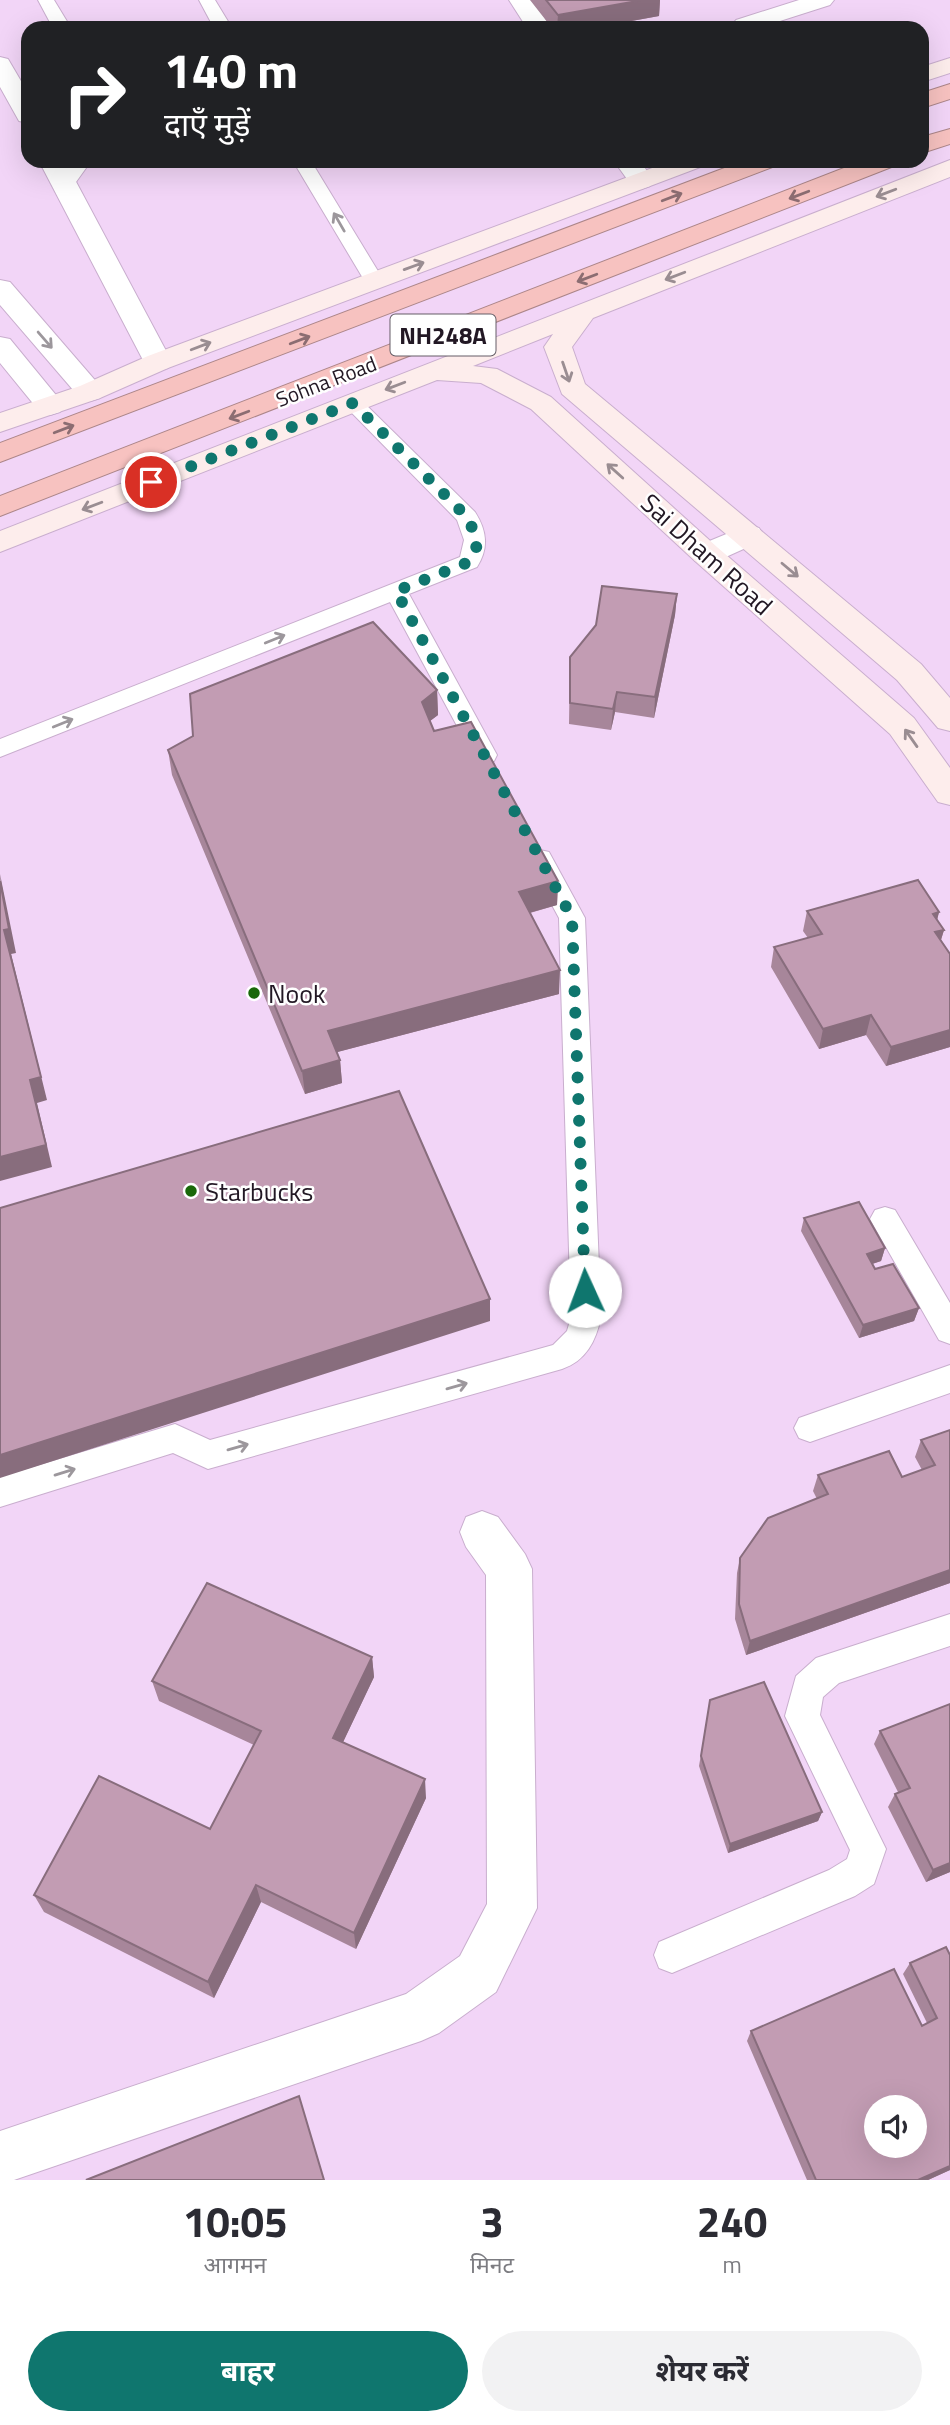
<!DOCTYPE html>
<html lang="hi">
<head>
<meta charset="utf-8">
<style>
	body { margin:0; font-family:"Titillium Web","Noto Sans Devanagari",sans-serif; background:#f2f2f3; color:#2b2b33; height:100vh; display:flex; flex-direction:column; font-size:26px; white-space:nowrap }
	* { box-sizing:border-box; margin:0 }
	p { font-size:23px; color:#7c7c81 }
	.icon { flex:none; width:38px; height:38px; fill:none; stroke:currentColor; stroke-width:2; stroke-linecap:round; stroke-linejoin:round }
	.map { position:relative; height:2180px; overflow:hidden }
	.drawer { display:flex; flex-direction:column; background:#fff; flex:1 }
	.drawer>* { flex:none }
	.guide { position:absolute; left:21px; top:21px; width:908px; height:147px; border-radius:21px; box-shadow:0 7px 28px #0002; background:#202124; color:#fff; overflow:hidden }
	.tools { position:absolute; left:864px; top:2095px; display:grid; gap:14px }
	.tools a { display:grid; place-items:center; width:63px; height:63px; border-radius:50%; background:#fff; box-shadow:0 7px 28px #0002; font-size:35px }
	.pin { position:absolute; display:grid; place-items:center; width:60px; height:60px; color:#fff; margin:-30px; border:4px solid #fff; border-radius:50%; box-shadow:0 2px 7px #0007 }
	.me { position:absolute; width:77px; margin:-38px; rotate:358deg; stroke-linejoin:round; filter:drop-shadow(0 0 5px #0008) }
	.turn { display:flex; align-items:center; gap:24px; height:147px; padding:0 28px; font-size:32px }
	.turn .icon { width:91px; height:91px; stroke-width:2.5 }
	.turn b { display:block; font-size:49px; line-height:60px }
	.eta { display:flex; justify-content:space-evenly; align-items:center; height:119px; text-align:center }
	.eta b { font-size:42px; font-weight:700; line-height:49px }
	.primary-button { display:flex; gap:14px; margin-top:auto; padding:14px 28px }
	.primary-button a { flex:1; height:80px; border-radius:42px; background:#0f766e; color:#fff; font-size:28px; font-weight:700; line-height:80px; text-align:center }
	.primary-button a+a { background:#f2f2f3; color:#2b2b33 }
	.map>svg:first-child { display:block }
</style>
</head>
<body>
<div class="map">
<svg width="950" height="2180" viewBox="0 0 950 2180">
	<rect width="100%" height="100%" fill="#f2d5f7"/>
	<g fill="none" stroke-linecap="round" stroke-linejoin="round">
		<defs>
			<path id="lane" d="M38 0H54L71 28H53Z
				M199 0H215L232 28H214Z
				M73 161H91L71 189H57L55 185Z
				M293 161H311L384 281 381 285H367Z
				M353 397 360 399 475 512C487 531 489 548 477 567L409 594 497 755 494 761 485 764 476 761 390 602 0 757V739L460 557 464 540 457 520 346 407 343 403 346 399Z
				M540 850 549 852 585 918 601 1317C596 1341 586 1361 562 1369L208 1469 173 1453 0 1507V1477L175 1424 210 1440 553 1345 567 1331 571 1317 559 918 527 859 531 852Z
				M885 1207 895 1210 950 1303V1344L939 1340 870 1219 875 1210Z
				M950 1365V1393L810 1442 799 1438 794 1428 799 1418Z
				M950 1614V1646L839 1683 823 1697 820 1715 886 1849 874 1884 855 1896 672 1973 659 1968 654 1955 659 1942 829 1870 847 1859 850 1850 785 1716 796 1676 816 1658Z"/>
			<path id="street" d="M509 0H533L551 28H527Z
				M799 0H834L830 5 758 28H734L732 25 736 20Z
				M0 57 8 59 28 93V123L19 121 0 87Z
				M39 161H65L172 362 168 368 158 370 148 368 144 362Z
				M614 161H640L654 181 650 186 641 189 632 186Z
				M0 280 10 282 100 386 104 392 100 398 90 401 80 398 0 305Z
				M0 337 10 339 60 400 64 406 60 412 50 415 40 412 0 363Z
				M748 525 759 528 763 535 759 542 717 561 706 564 695 561 691 554 695 547Z
				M482 1511 498 1517 525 1554 532 1569 537 1908 496 1992 439 2033 421 2041 14 2180H0V2131L406 1994 460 1956 487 1904 486 1575 466 1547 460 1532 466 1517Z"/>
			<path id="secondary" d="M950 58V73L922 82V67Z
				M950 160V177L593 318 572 347 585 384 921 664 950 698V731L938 728 897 680 562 394 544 347 553 334 473 366 497 369 551 397 717 547 914 718 950 768V805L938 802 890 734 695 561 531 409 481 383 437 380 0 552V531Z
				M671 161H707L703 166 168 368 100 398 0 432V413L80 386 148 356Z"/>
			<path id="highway" d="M950 84V99L922 108V93Z
				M950 129V144L922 153V137Z
				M743 161H779L775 166 0 462V443Z
				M862 161H898L894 166 0 516V496Z"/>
		</defs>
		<!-- lane casing -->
		<use href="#lane" stroke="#c9aece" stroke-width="2"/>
		<!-- street casing -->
		<use href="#street" stroke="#c9aece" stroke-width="2"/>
		<!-- secondary casing -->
		<use href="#secondary" stroke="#c9aece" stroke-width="2"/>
		<!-- highway casing -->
		<use href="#highway" stroke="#ac8689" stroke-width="2"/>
		<!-- lane -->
		<use href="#lane" fill="#fff" fill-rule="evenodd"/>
		<!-- street -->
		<use href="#street" fill="#fff" fill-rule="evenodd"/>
		<!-- secondary -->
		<use href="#secondary" fill="#fdedec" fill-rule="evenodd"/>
		<!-- highway -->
		<use href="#highway" fill="#f7c2c0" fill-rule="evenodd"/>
	</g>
	<!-- wall -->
	<path fill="#a7869a" d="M530 0H660L659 16 593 28H552Z
		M677 594 675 615 654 718 615 712 611 730 569 724 570 657Z
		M437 690 438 715 430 721 434 731 558 881 557 905 530 913 559 994 337 1052 340 1060 342 1083 305 1094 172 775 168 750Z
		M807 911 939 912 937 920 944 930 941 940 950 954V1047L886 1066 866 1035 819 1049 771 967 774 947 808 938 803 931Z
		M804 1218 885 1248 881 1261 872 1264 875 1269 919 1308 914 1321 859 1338 801 1231Z
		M950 1430V1583L746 1655 735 1619 737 1573 740 1558 817 1499 813 1491 818 1475 902 1477 922 1470 915 1457 921 1440Z
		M372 1657 374 1677 343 1742 426 1798 356 1949 261 1902 214 1998 44 1912 34 1895 210 1829 254 1745 159 1701 152 1681Z
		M710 1700 822 1812 818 1821 728 1853 699 1766Z
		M950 1704V1872L926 1882 888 1807 895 1794 898 1792 874 1744 880 1731Z
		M950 1955V2170L928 2180H807L747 2041 751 2031 922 2026 927 2023 903 1974 910 1963Z"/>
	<!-- shaded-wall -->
	<path fill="#886d7d" d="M643 0H660L659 16 593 28H557L558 15Z
		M677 594 675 615 654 718 655 697Z
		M437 690 438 715 422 727V702Z
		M617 692 615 712 611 730 613 709Z
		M0 874 16 953 11 954 47 1100 37 1103 52 1167 0 1181V1157L30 1080 4 930Z
		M558 881 557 905 518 916 519 892Z
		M939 912 934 932 933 914Z
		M944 930 938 949 935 932Z
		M560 970 559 994 330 1054 328 1031Z
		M871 1015 866 1035 819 1049 823 1029Z
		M950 1030V1047L886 1066 891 1047Z
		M340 1060 342 1083 305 1094 302 1071Z
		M885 1248 881 1261 863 1267 867 1254Z
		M490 1299V1321L0 1478V1455Z
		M919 1308 914 1321 859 1338 863 1325Z
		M950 1570V1583L746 1655 750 1641Z
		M372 1657 374 1677 336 1757 333 1738Z
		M425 1779 426 1798 356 1949 354 1933Z
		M822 1812 818 1821 728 1853 730 1844Z
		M950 1863V1872L926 1882 933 1870Z
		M256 1885 261 1902 214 1998 208 1982Z
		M950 2166V2170L928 2180H918Z"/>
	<!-- building -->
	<path fill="#c29cb3" stroke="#886d7d" stroke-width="2" fill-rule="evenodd" d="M546 0H643L558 15Z
		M602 586 677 594 655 697 617 692 613 709 570 703V657L596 625Z
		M373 622 437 690 422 702 434 731 471 722 558 881 519 892 560 970 328 1031 340 1060 302 1071 168 750 193 736 190 694Z
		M918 880 939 912 933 914 944 930 935 932 950 954V1030L891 1047 871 1015 823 1029 774 947 822 934 807 911Z
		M0 881 9 929 4 930 41 1077 30 1080 46 1145 0 1157Z
		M399 1091 490 1299 0 1455V1208Z
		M859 1202 885 1248 867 1254 875 1269 893 1264 919 1308 863 1325 804 1218Z
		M950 1430V1570L750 1641 739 1604 740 1558 768 1518 828 1494 818 1475 889 1451 902 1477 935 1465 921 1440Z
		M207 1583 372 1657 333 1738 425 1779 354 1933 256 1885 208 1982 34 1895 99 1776 210 1829 261 1731 152 1681Z
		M764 1682 822 1812 730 1844 701 1756 710 1700Z
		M950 1704V1863L933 1870 895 1794 910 1788 880 1731Z
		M946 1947 950 1955V2166L918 2180H816L751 2031 894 1969 922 2026 937 2018 910 1963ZM877 2107H915V2146H877Z
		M299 2096 324 2180H86Z"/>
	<!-- one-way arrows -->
	<defs><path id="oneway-shaft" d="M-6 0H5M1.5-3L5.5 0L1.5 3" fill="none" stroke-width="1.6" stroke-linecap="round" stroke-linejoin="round" transform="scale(1.75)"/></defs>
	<g stroke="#9a8d92">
		<use href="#oneway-shaft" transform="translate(886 193) rotate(159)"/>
		<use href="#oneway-shaft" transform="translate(414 266) rotate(-20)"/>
		<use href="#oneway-shaft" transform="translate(675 276) rotate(159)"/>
		<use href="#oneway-shaft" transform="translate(201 346) rotate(-21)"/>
		<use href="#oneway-shaft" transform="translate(566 372) rotate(71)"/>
		<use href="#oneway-shaft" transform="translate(395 386) rotate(159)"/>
		<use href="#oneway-shaft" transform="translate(615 471) rotate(-138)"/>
		<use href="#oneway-shaft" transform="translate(92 506) rotate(159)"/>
		<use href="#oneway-shaft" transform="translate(790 570) rotate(40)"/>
		<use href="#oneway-shaft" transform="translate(911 738) rotate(-125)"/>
	</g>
	<g stroke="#8c6d72">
		<use href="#oneway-shaft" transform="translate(799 195) rotate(159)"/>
		<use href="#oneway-shaft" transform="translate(672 197) rotate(-21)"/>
		<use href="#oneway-shaft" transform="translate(587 278) rotate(159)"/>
		<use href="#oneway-shaft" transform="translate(300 340) rotate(-21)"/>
		<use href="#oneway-shaft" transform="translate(239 415) rotate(159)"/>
		<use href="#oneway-shaft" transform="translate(64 429) rotate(-21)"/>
	</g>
	<g stroke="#9c979c">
		<use href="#oneway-shaft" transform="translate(339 222) rotate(-120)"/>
		<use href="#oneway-shaft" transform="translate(45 340) rotate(49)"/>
		<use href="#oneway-shaft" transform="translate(275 639) rotate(-22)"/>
		<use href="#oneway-shaft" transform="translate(63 723) rotate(-22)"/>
		<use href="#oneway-shaft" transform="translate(457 1386) rotate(-16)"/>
		<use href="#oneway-shaft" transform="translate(238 1447) rotate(-16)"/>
		<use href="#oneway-shaft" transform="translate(65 1472) rotate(-17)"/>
	</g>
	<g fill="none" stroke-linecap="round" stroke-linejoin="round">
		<!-- route -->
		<path stroke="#0f766e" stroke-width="12" stroke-dasharray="0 21.6" d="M151 482 353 403 467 517 477 538 476 550 469 562 396 591 572 918 585 1291"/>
	</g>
	<!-- markers -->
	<g fill="#196809" stroke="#fff" stroke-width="2.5">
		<circle cx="254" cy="993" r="7"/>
		<circle cx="191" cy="1191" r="7"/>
	</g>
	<g text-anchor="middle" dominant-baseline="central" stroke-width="5" stroke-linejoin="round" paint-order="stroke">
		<!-- far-street labels -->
		<g font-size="21" fill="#221824" stroke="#fff">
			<text transform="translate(326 381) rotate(-21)">Sohna Road</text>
		</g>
		<!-- shield labels -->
		<rect fill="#fff" stroke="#645d66" stroke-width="2" x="390.5" y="314.5" width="105" height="41" rx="5"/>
		<g font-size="24" font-weight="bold" fill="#221824">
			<text x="443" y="335">NH248A</text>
		</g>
		<!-- street labels -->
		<g font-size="26" fill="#221824" stroke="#fff">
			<text transform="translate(707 554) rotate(42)">Sai Dham Road</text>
		</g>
		<!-- poi labels -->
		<g font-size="26" fill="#221824" stroke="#fff" text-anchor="start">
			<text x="268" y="993">Nook</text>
			<text x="205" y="1191">Starbucks</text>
		</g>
	</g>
</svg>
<div class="tools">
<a><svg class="icon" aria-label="sound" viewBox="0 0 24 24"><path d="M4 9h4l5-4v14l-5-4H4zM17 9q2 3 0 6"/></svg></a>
</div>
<div class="pin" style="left:151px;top:482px;background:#d93025"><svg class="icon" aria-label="arrive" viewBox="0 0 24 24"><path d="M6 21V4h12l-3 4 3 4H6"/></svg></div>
<svg class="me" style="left:585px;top:1291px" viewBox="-20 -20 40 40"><circle r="19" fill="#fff"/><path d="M0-13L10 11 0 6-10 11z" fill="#0f766e"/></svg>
<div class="guide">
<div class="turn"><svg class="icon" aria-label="right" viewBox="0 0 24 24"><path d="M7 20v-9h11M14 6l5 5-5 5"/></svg><div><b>140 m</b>दाएँ मुड़ें</div></div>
</div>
</div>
<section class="drawer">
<div class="eta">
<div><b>10:05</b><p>आगमन</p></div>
<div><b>3</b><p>मिनट</p></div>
<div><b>240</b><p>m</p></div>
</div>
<div class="primary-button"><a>बाहर</a><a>शेयर करें</a></div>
</section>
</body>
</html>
